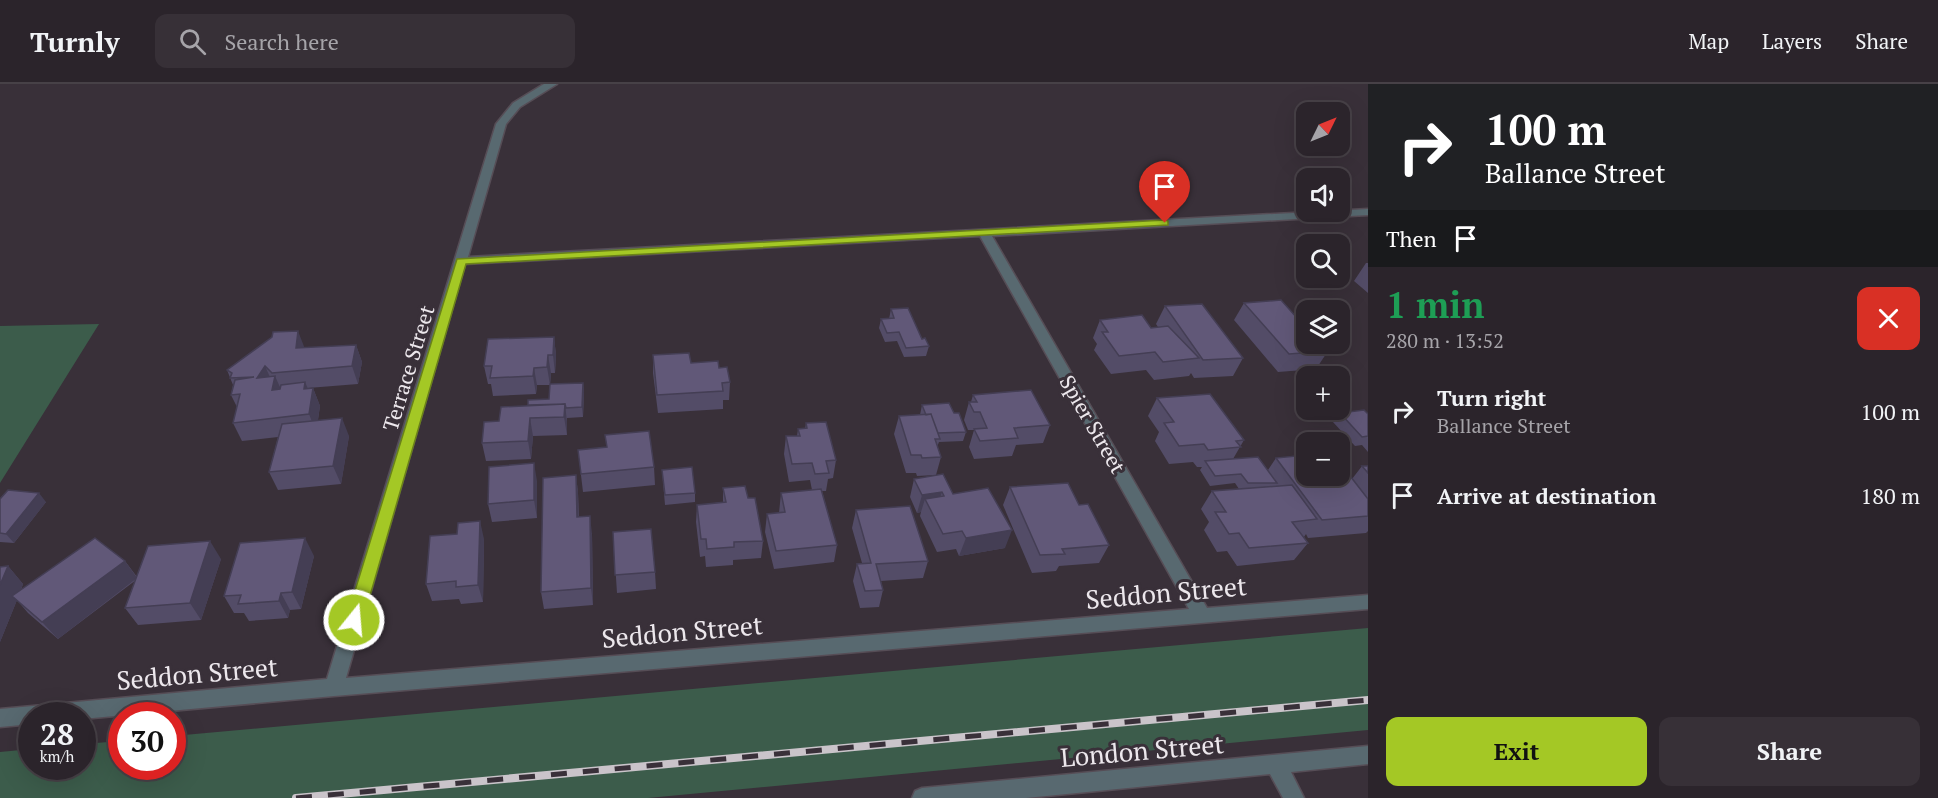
<!DOCTYPE html>
<html lang="en">
<head>
<meta charset="utf-8">
<style>
	body { margin:0; font-family:"PT Serif",serif; background:#373037; color:#f1f3f6; height:100vh; display:flex; flex-direction:column; font-size:22px; white-space:nowrap }
	* { box-sizing:border-box; margin:0 }
	p { font-size:20px; color:#a6a4a9 }
	.icon { flex:none; width:33px; height:33px; fill:none; stroke:currentColor; stroke-width:2; stroke-linecap:round; stroke-linejoin:round }
	.map { position:relative; flex:1; overflow:hidden }
	.side { display:flex; flex-direction:column; background:#2b242b; width:570px }
	.side>* { flex:none }
	.top-card { background:#202124; color:#fff; overflow:hidden }
	.needle { width:39px; rotate:47deg }
	.buttons { position:absolute; left:1296px; top:18px; display:grid; gap:12px }
	.buttons a { display:grid; place-items:center; width:54px; height:54px; border-radius:12px; background:#2b242b; box-shadow:0 6px 24px #0002,0 0 0 2px #474147; font-size:30px }
	.speed { position:absolute; left:18px; top:618px; display:flex; gap:12px; font-size:30px; font-weight:700; text-align:center }
	.speed>* { display:grid; place-content:center; width:78px; height:78px; border-radius:50%; background:#2b242b; box-shadow:0 6px 24px #0002,0 0 0 2px #474147; line-height:1 }
	.speed small { font-size:15px; font-weight:400 }
	.speed .limit { border:9px solid #d22; background:#fff; color:#111 }
	.pin { position:absolute; display:grid; place-items:center; width:51px; height:51px; color:#fff; margin:-62px -26px; border-radius:50% 50% 50% 0; rotate:-45deg; box-shadow:0 0 6px #0007 }
	.pin .icon { rotate:45deg }
	.me { position:absolute; width:66px; margin:-33px; rotate:17deg; stroke-linejoin:round; filter:drop-shadow(0 0 4px #0008) }
	.turn { display:flex; align-items:center; gap:21px; height:126px; padding:0 18px; font-size:27px }
	.turn .icon { width:78px; height:78px; stroke-width:2.5 }
	.turn b { display:block; font-size:42px; line-height:51px }
	.then { display:flex; align-items:center; height:57px; padding:0 18px; background:#0003; gap:12px; font-size:22px }
	.round { display:grid; place-items:center; flex:none; width:63px; height:63px; border-radius:12px; background:#373037 }
	.overview { display:flex; align-items:center; justify-content:space-between; height:102px; padding:0 18px }
	h1 { font-size:36px; font-weight:700; line-height:45px; color:#1e9e55 }
	.button { display:flex; gap:12px; margin-top:auto; padding:12px 18px }
	.button a { flex:1; height:69px; border-radius:12px; background:#a4c825; color:#111; font-size:24px; font-weight:700; line-height:69px; text-align:center }
	.button a+a { background:#373037; color:#f1f3f6 }
	ul { padding:0; list-style:none }
	li { display:flex; align-items:center; gap:18px; height:84px; padding:0 18px }
	li div { flex:1 }
	li b { display:block; font-size:22px }
	li em { font-style:normal }
	header { display:flex; align-items:center; gap:36px; box-sizing:border-box; height:84px; padding:0 30px; background:#2b242b; border-bottom:2px solid #474147 }
	header strong { font-size:28px }
	nav { display:flex; gap:33px; margin-inline-start:auto; font-size:21px }
	.search { width:420px; height:54px; background:#373037; display:flex; align-items:center; gap:15px; box-sizing:border-box; padding:0 21px; border-radius:12px; color:#a6a4a9; font-size:22px }
	main { display:flex; flex:1; min-height:0 }
	.map>svg:first-child { display:block }
</style>
</head>
<body>
<header>
<strong>Turnly</strong>
<div class="search"><svg class="icon" aria-label="search" viewBox="0 0 24 24"><circle cx="10" cy="10" r="6"/><path d="M15 15l6 6"/></svg>Search here</div>
<nav><a>Map</a><a>Layers</a><a>Share</a></nav>
</header>
<main>
<div class="map">
<svg width="1368" height="714" viewBox="0 0 1368 714">
	<rect width="100%" height="100%" fill="#393039"/>
	<!-- green -->
	<path fill="#3c5c4b" d="M99 240 0 399V242Z
		M1368 544V646L648 714H0V668L31 665 32 682H82L83 660 121 657 122 682H172L173 652Z"/>
	<g fill="none" stroke-linecap="round" stroke-linejoin="round">
		<defs>
			<path id="street" d="M544 0H557L520 23 506 40 468 173 1368 125V131L992 152 1207 524 1368 511V525L334 612 82 635V632H32V640L0 643V625L327 595 496 40 513 19ZM980 152 1189 525 346 594 465 180Z
				M1368 662V680L1291 688 1304 714H1283L1270 690 1026 714H912L915 707 922 704Z"/>
		</defs>
		<!-- street casing -->
		<use href="#street" stroke="#564d56" stroke-width="3"/>
		<!-- street -->
		<use href="#street" fill="#586970" fill-rule="evenodd"/>
		<defs>
			<path id="rail" d="M296 714 1368 616"/>
		</defs>
		<!-- rail casing -->
		<use href="#rail" stroke="#cac4ca" stroke-width="8"/>
		<!-- rail -->
		<use href="#rail" stroke="#393039" stroke-width="5" stroke-dasharray="16" stroke-linecap="butt"/>
	</g>
	<!-- wall -->
	<path fill="#534c67" d="M1366 179H1368V209L1354 197Z
		M1244 219 1328 267 1316 285 1278 288 1234 236Z
		M1165 222 1243 274 1233 292 1194 294 1191 289 1189 292 1154 296 1146 286 1111 290 1094 266 1097 260 1093 254 1100 236 1151 244 1158 243 1156 240Z
		M891 225 929 262 926 272 904 273 897 257 885 258 879 244 881 235H889Z
		M554 253 556 271 555 289H551L550 301H537L536 310 493 312 491 300H488L484 282Z
		M356 261 362 278 358 300 308 304H313L320 322 318 336 349 352 341 400 278 406 269 388 278 353 242 357 233 339 237 323 231 311 233 301 227 286 304 264Z
		M653 271 719 284 730 298 729 316H723V325L658 329 653 289Z
		M583 299 584 308 583 333 567 334V351L533 352 531 375 486 377 482 359 499 337 528 321 549 315Z
		M973 311 1050 341 1043 359 1016 361 1012 372 974 375 969 363 974 346H968L964 336 969 318H971Z
		M1157 314 1244 356 1233 375 1268 386 1276 374 1352 395 1362 382H1368V447L1366 449 1308 454 1306 450 1304 453 1308 459 1294 476 1237 482 1227 467 1217 468 1204 446 1209 438 1201 425 1212 407 1239 405 1235 399 1210 402 1200 386 1202 383H1197L1193 378 1169 380 1155 357 1159 348 1148 332Z
		M922 321 954 329 966 348 963 357 939 358 937 363 941 373 936 391 917 392 916 389H906L894 350 899 332 920 331Z
		M1340 329 1368 330V368L1362 361 1355 362 1333 338Z
		M806 339 836 376 833 394 828 395 826 407H822L837 461 834 478 774 485 765 448 767 430 779 429 781 409 812 406 810 396 789 398 784 370 786 352H797L798 345H805Z
		M578 366 654 383 655 401 583 408Z
		M662 386 695 409V418L665 421Z
		M576 391 578 409 579 433 592 450 593 521 544 525 541 508Z
		M914 395 953 410 1005 464 959 472 956 465 937 468 920 432 921 428 917 429 910 413Z
		M537 397V434L492 438 488 420Z
		M1010 403 1079 421 1109 461 1099 479 1059 482 1056 487 1032 489 1003 421Z
		M723 404 748 414 763 457 761 474 733 476V481L706 483 705 472 700 473 696 438 697 421 723 418Z
		M0 415 46 418 14 459 0 458Z
		M856 426 928 477 923 494 881 497 883 506 879 523 860 524 853 497 857 480 862 479 852 444Z
		M613 448 655 488 656 505 617 509Z
		M484 455 483 518 461 520 459 515 432 517 426 500Z
		M314 472 301 525 290 526 288 534 249 537 244 529H234L224 512Z
		M221 475 201 536 138 541 125 524 136 496 58 555 28 529 17 516 0 558V483L8 482 23 500 21 506 125 477 137 493Z"/>
	<!-- shaded-wall -->
	<path fill="#443e54" d="M298 247 305 265 296 264Z
		M554 253 556 271 555 289 553 271Z
		M356 261 362 278 358 300 352 282Z
		M548 271 551 289 550 301 547 283Z
		M265 282 273 300 257 294Z
		M534 284 537 301 536 310 533 292Z
		M275 292 283 310 272 306Z
		M305 298 312 314 313 304 320 322 316 348 309 330 304 305Z
		M583 299 584 308 583 333 582 323Z
		M565 320 567 338V351L564 333Z
		M342 334 349 352 341 400 333 382Z
		M530 334 533 352 531 375 528 357Z
		M534 379 537 397V434L534 416Z
		M576 391 578 409 579 450 577 433Z
		M942 408 936 426 925 415 921 428 917 429 922 411Z
		M39 409 46 418 14 459 6 450Z
		M590 432 592 450 593 521 591 504Z
		M480 437 484 455 483 518 478 501Z
		M1012 446 1005 464 959 472 966 454Z
		M305 454 314 472 301 525 292 508Z
		M210 457 221 475 201 536 190 519Z
		M125 477 137 494 58 555 42 538Z
		M8 482 23 500 17 516 12 512 17 516 0 558V501Z
		M281 509 290 526 288 534 279 517Z"/>
	<!-- building -->
	<path fill="#615878" stroke="#443e54" stroke-width="1.5" d="M1281 216 1306 244V260H1321L1328 267 1289 270 1244 219Z
		M1202 220 1243 274 1203 276 1165 222Z
		M908 224 922 255 925 254 929 262 906 264 899 248 887 249 881 235 894 234 891 225Z
		M1142 231 1151 244 1168 242 1199 274 1163 278 1155 268 1119 272 1102 248H1108L1100 236Z
		M298 247 296 264 356 261 352 282 272 289 265 282 257 294 275 292 272 306 280 305 281 301 305 298 304 305 313 304 309 330 233 339 240 310 231 311 235 296 254 293 230 294 232 289 227 286 272 253 273 248Z
		M554 253 553 271H548L547 283 534 284 533 292 490 294 492 282H484L488 255Z
		M689 269 691 279 718 277 719 284 727 283 730 298 722 299 723 307 657 311 653 271Z
		M583 299 582 323 566 324 565 320 528 321V316L549 315 550 300Z
		M1031 306 1050 341 1014 344 1018 354 980 357 974 345 987 344 980 328H974L969 318H977L973 311Z
		M1210 310 1244 356 1236 357 1241 363 1208 366 1204 360 1179 362 1164 339 1174 338 1157 314Z
		M949 319 954 329H959L966 348 938 349 931 330 926 331 922 321Z
		M565 320 564 333 530 334 528 357 482 359 484 338 499 337 501 323Z
		M1364 326 1368 330V352L1362 353 1340 329Z
		M931 330 940 355H935L941 373 922 374 921 371H911L899 332Z
		M342 334 333 382 269 388 282 340Z
		M826 338 836 376 826 377 829 389 815 390 812 379 792 380 786 352H800L798 345 807 344 806 339Z
		M649 347 654 383 581 390 578 366 607 363 605 351Z
		M1306 371V392H1340V379L1368 415V432L1322 436 1276 374Z
		M1258 373 1277 399H1248L1241 390 1215 392 1205 377Z
		M534 379V416L488 420 489 383Z
		M1362 382H1368V389Z
		M692 383 695 409 665 411 662 386Z
		M943 390 953 410 988 404 1012 446 966 454 962 447 943 450 925 415 944 412 942 408 922 411 914 395Z
		M576 391 577 433 590 432 591 504 541 508 543 394Z
		M1068 399 1079 421 1088 420 1109 461 1062 465 1065 470 1040 471 1010 403Z
		M1292 401 1317 435 1292 438 1308 459 1249 464 1239 449 1229 450 1215 428H1226L1212 407Z
		M745 402 748 414H755L763 457 734 458V463L707 465 706 455H701L697 421 726 418 723 404Z
		M821 405 837 461 776 467 767 430 785 428 781 409Z
		M8 406 39 409 6 450 0 449V415Z
		M910 422 928 477 876 480 883 506 865 507 857 480 871 479 856 426Z
		M480 437 478 501 456 503V497L426 500 430 452 457 450 458 439Z
		M651 445 655 488 615 491 613 448Z
		M95 454 125 477 42 538 12 512Z
		M305 454 292 508 281 509 279 517 238 520 241 511 224 512 240 459Z
		M210 457 190 519 125 524 148 462Z
		M8 482 0 501V483Z"/>
	<!-- route -->
	<path fill="#a4c825" stroke="#6b8218" stroke-width="1.5" d="M1165 136 1168 137V141L466 180 363 536 360 541H349L346 536 457 175Z"/>
	<g text-anchor="middle" dominant-baseline="central" stroke-width="6" stroke-linejoin="round" paint-order="stroke">
		<!-- street labels -->
		<g font-size="21" fill="#ece7ec" stroke="#393039">
			<text transform="translate(408 284) rotate(-73)">Terrace Street</text>
			<text transform="translate(1093 340) rotate(60)">Spier Street</text>
		</g>
		<!-- near-street labels -->
		<g font-size="26" fill="#ece7ec" stroke="#393039">
			<text transform="translate(1166 508) rotate(-5)">Seddon Street</text>
			<text transform="translate(682 547) rotate(-5)">Seddon Street</text>
			<text transform="translate(197 589) rotate(-5)">Seddon Street</text>
			<text transform="translate(1142 666) rotate(-5)">London Street</text>
		</g>
	</g>
</svg>
<div class="buttons">
<a><svg class="needle" viewBox="-14 -14 28 28"><path d="M0-13l5 13h-10z" fill="#e53935"/><path d="M0 13l5-13h-10z" fill="#a6a4a9"/></svg></a>
<a><svg class="icon" aria-label="sound" viewBox="0 0 24 24"><path d="M4 9h4l5-4v14l-5-4H4zM17 9q2 3 0 6"/></svg></a>
<a><svg class="icon" aria-label="search" viewBox="0 0 24 24"><circle cx="10" cy="10" r="6"/><path d="M15 15l6 6"/></svg></a>
<a><svg class="icon" aria-label="layers" viewBox="0 0 24 24"><path d="M12 4l9 5-9 5-9-5zM3 14l9 5 9-5"/></svg></a>
<a>+</a>
<a>−</a>
</div>
<div class="speed"><div>28<small>km/h</small></div><div class="limit">30</div></div>
<div class="pin" style="left:1165px;top:139px;background:#d93025"><svg class="icon" aria-label="arrive" viewBox="0 0 24 24"><path d="M6 21V4h12l-3 4 3 4H6"/></svg></div>
<svg class="me" style="left:354px;top:536px" viewBox="-20 -20 40 40"><circle r="17" fill="#a4c825" stroke="#fff" stroke-width="3"/><path d="M0-11L8 9 0 5-8 9z" fill="#fff"/></svg>
</div>
<section class="side">
<div class="top-card">
<div class="turn"><svg class="icon" aria-label="right" viewBox="0 0 24 24"><path d="M7 20v-9h11M14 6l5 5-5 5"/></svg><div><b>100 m</b>Ballance Street</div></div>
<div class="then">Then<svg class="icon" aria-label="arrive" viewBox="0 0 24 24"><path d="M6 21V4h12l-3 4 3 4H6"/></svg></div>
</div>
<div class="overview"><div><h1>1 min</h1><p>280 m · 13:52</p></div><a class="round" style="background:#d93025;color:#fff"><svg class="icon" aria-label="close" viewBox="0 0 24 24"><path d="M6 6l12 12M18 6L6 18"/></svg></a></div>
<ul>
<li><svg class="icon" aria-label="right" viewBox="0 0 24 24"><path d="M7 20v-9h11M14 6l5 5-5 5"/></svg><div><b>Turn right</b><p>Ballance Street</p></div><em>100 m</em></li>
<li><svg class="icon" aria-label="arrive" viewBox="0 0 24 24"><path d="M6 21V4h12l-3 4 3 4H6"/></svg><div><b>Arrive at destination</b></div><em>180 m</em></li>
</ul>
<div class="button"><a>Exit</a><a>Share</a></div>
</section>
</main>
</body>
</html>
